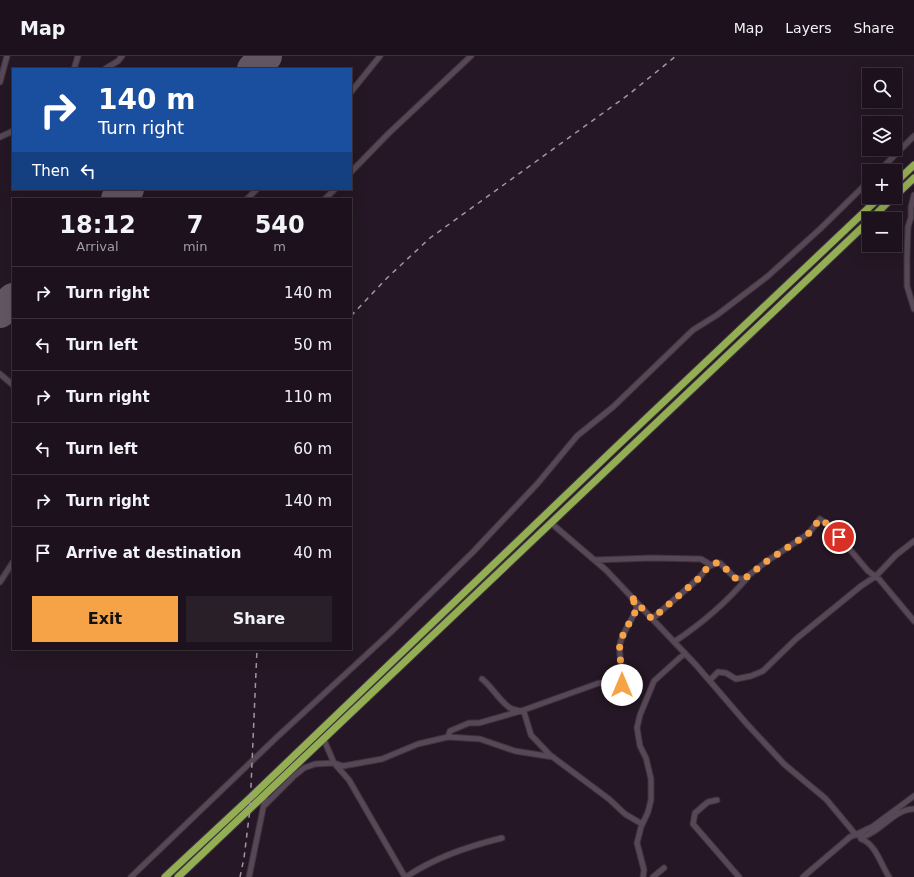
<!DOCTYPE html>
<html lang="en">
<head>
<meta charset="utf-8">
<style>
	body { margin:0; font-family:"DejaVu Sans",sans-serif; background:#291f29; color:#f1f3f6; height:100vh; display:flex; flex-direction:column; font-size:15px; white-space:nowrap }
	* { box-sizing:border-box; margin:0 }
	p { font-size:13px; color:#a09da3 }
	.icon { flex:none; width:22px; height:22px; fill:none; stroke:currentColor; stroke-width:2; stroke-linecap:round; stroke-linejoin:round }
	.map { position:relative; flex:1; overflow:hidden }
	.side { position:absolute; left:12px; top:142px; width:340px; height:452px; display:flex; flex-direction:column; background:#1c111c; border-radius:0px; box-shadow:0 4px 16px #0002,0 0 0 1px #3a313b }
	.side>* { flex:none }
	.guide { position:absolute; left:12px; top:12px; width:340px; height:122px; border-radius:0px; box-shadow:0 4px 16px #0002,0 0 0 1px #3a313b; background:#1a4fa0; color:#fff; overflow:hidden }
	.fabs { position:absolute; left:862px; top:12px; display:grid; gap:8px }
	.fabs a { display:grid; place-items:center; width:40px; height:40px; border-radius:0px; background:#1c111c; box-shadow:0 4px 16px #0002,0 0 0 1px #3a313b; font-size:20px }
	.pin { position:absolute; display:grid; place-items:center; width:34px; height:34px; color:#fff; margin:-17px; border:2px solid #fff; border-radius:50%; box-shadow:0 1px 4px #0007 }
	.me { position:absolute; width:44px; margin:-22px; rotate:0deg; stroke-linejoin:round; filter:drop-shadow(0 0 3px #0008) }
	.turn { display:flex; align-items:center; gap:14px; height:84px; padding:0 20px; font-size:18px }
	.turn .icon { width:52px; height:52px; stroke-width:2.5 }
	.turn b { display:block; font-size:28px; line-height:34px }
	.then { display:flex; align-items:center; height:38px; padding:0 20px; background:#0003; gap:8px; font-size:15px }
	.eta { display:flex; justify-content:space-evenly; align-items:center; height:68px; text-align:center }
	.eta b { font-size:24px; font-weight:600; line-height:28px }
	.action { display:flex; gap:8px; margin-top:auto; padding:8px 20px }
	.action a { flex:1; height:46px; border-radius:0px; background:#f6a247; color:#111; font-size:16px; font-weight:600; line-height:46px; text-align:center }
	.action a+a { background:#291f29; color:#f1f3f6 }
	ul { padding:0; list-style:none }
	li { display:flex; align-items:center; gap:12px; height:52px; padding:0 20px; border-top:1px solid #3a313b }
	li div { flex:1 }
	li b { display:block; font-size:15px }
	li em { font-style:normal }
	header { display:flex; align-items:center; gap:24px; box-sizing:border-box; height:56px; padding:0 20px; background:#1c111c; border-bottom:1px solid #3a313b }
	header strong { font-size:19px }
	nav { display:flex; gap:22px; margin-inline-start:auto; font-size:14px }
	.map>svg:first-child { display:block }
</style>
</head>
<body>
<header>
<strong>Map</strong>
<nav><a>Map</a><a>Layers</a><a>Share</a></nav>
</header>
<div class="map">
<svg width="914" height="821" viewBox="0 0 914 821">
	<rect width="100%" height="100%" fill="#251725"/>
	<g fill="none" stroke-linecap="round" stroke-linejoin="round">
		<!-- runway -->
		<path stroke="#645764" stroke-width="32" d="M253 13 266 0
			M117 143 128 133
			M0 256 13 243"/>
		<defs>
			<path id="minor" d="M74 13 78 0
				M105 13 118 5 122 0
				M0 26 7 0
				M351 36 380 0
				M0 81 13 75
				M879 115 914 80
				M351 116 388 78 471 0
				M914 139 911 151V161L908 171 907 200V230L914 253
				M247 143 257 133
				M325 143 335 133
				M0 318 13 329
				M551 467 606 514 696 609 746 667 784 708 826 743 856 779
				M594 504 652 502 701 503 711 509
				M0 526 13 506
				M652 563 698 523 708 511 716 507H720L735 522 744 523 767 505 808 478 820 463 830 470 868 515 879 523 914 565
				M674 586C701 568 726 547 747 522
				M482 623C491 629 502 649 512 653 516 654 520 655 524 656L531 679 550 699 609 743 625 758 642 768
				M710 624 718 616 726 617 736 623 751 620 763 615 796 583 861 530 876 520 896 499 914 485
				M448 681 480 683 515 695 553 701
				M324 684 334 707 349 724 405 821
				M717 744 708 746 695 757 693 768 739 821
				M265 749 294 720 304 712 315 708 334 707 343 710 382 703 418 688 448 681 450 675 469 667H479L521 655 599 627 622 629C624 614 618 601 620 588 623 574 633 564 637 551L630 539
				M131 821 276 682 390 577 473 496 538 427 577 380 613 351 693 274 717 259 768 220 820 173 869 125
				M249 821 266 738
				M406 821C434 802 469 790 502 782
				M643 821 644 814 637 787 641 771 648 756 651 744V723L646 702 640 690 637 672 640 659 654 625 685 597
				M653 821 664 812
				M803 821 850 781 859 777 865 780C882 774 895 753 914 753
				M889 821C881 809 876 788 861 783L859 777 872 771 914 740"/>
			<path id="highway" d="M895 127 914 109
				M895 140 914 122
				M871 163 893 141
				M165 821 251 741 615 392 880 141
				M178 821 869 165"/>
		</defs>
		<!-- minor casing -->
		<use href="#minor" stroke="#3d333d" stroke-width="7"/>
		<!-- highway casing -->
		<use href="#highway" stroke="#3d333d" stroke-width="9"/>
		<!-- minor -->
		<use href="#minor" stroke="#574757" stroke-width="5"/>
		<!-- highway -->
		<use href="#highway" stroke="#94ae53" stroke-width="7"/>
		<!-- rail -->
		<path stroke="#a297a2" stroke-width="1.5" stroke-dasharray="5 5" stroke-linecap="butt" d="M351 260 387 222 430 182 628 39 676 0
			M240 821 244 802 250 753 257 593"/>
	</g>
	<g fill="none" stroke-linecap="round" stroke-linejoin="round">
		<!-- route -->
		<path stroke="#f6a247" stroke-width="7" stroke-dasharray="0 12.6" d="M622 629C624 615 618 601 620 588 623 574 633 564 637 551L630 539 652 563 698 523 708 511 716 507H720L735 522 744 523 767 505 808 478 820 463 830 470 839 481"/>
	</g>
</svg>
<div class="fabs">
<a><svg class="icon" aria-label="search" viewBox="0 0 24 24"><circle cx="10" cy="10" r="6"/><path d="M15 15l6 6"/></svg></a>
<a><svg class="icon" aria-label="layers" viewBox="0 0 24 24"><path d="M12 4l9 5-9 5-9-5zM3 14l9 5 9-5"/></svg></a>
<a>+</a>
<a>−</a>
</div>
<div class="pin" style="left:839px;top:481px;background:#d93025"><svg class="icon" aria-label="arrive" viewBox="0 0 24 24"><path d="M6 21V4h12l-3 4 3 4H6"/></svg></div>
<svg class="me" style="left:622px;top:629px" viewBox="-20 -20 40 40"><circle r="19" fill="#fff"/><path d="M0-13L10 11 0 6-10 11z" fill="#f6a247"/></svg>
<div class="guide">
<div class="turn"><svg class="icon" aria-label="right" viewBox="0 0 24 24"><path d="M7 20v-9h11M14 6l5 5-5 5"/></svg><div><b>140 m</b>Turn right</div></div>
<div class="then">Then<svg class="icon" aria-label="left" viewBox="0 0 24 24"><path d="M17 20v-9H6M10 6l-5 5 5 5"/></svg></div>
</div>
<section class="side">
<div class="eta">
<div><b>18:12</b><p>Arrival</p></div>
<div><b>7</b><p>min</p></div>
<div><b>540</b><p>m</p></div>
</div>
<ul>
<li><svg class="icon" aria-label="right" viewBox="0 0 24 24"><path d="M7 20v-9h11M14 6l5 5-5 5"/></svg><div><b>Turn right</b></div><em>140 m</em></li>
<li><svg class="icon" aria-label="left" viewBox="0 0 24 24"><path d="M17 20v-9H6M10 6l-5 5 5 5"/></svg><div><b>Turn left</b></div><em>50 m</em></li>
<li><svg class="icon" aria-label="right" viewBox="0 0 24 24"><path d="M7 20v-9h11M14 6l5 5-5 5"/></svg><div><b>Turn right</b></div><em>110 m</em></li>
<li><svg class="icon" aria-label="left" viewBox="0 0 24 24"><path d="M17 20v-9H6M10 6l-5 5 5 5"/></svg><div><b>Turn left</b></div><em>60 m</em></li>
<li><svg class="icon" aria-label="right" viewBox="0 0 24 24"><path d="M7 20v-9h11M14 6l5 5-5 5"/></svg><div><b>Turn right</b></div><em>140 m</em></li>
<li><svg class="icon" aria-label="arrive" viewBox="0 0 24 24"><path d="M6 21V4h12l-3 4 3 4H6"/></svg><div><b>Arrive at destination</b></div><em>40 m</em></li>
</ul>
<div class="action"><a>Exit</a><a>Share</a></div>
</section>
</div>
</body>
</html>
